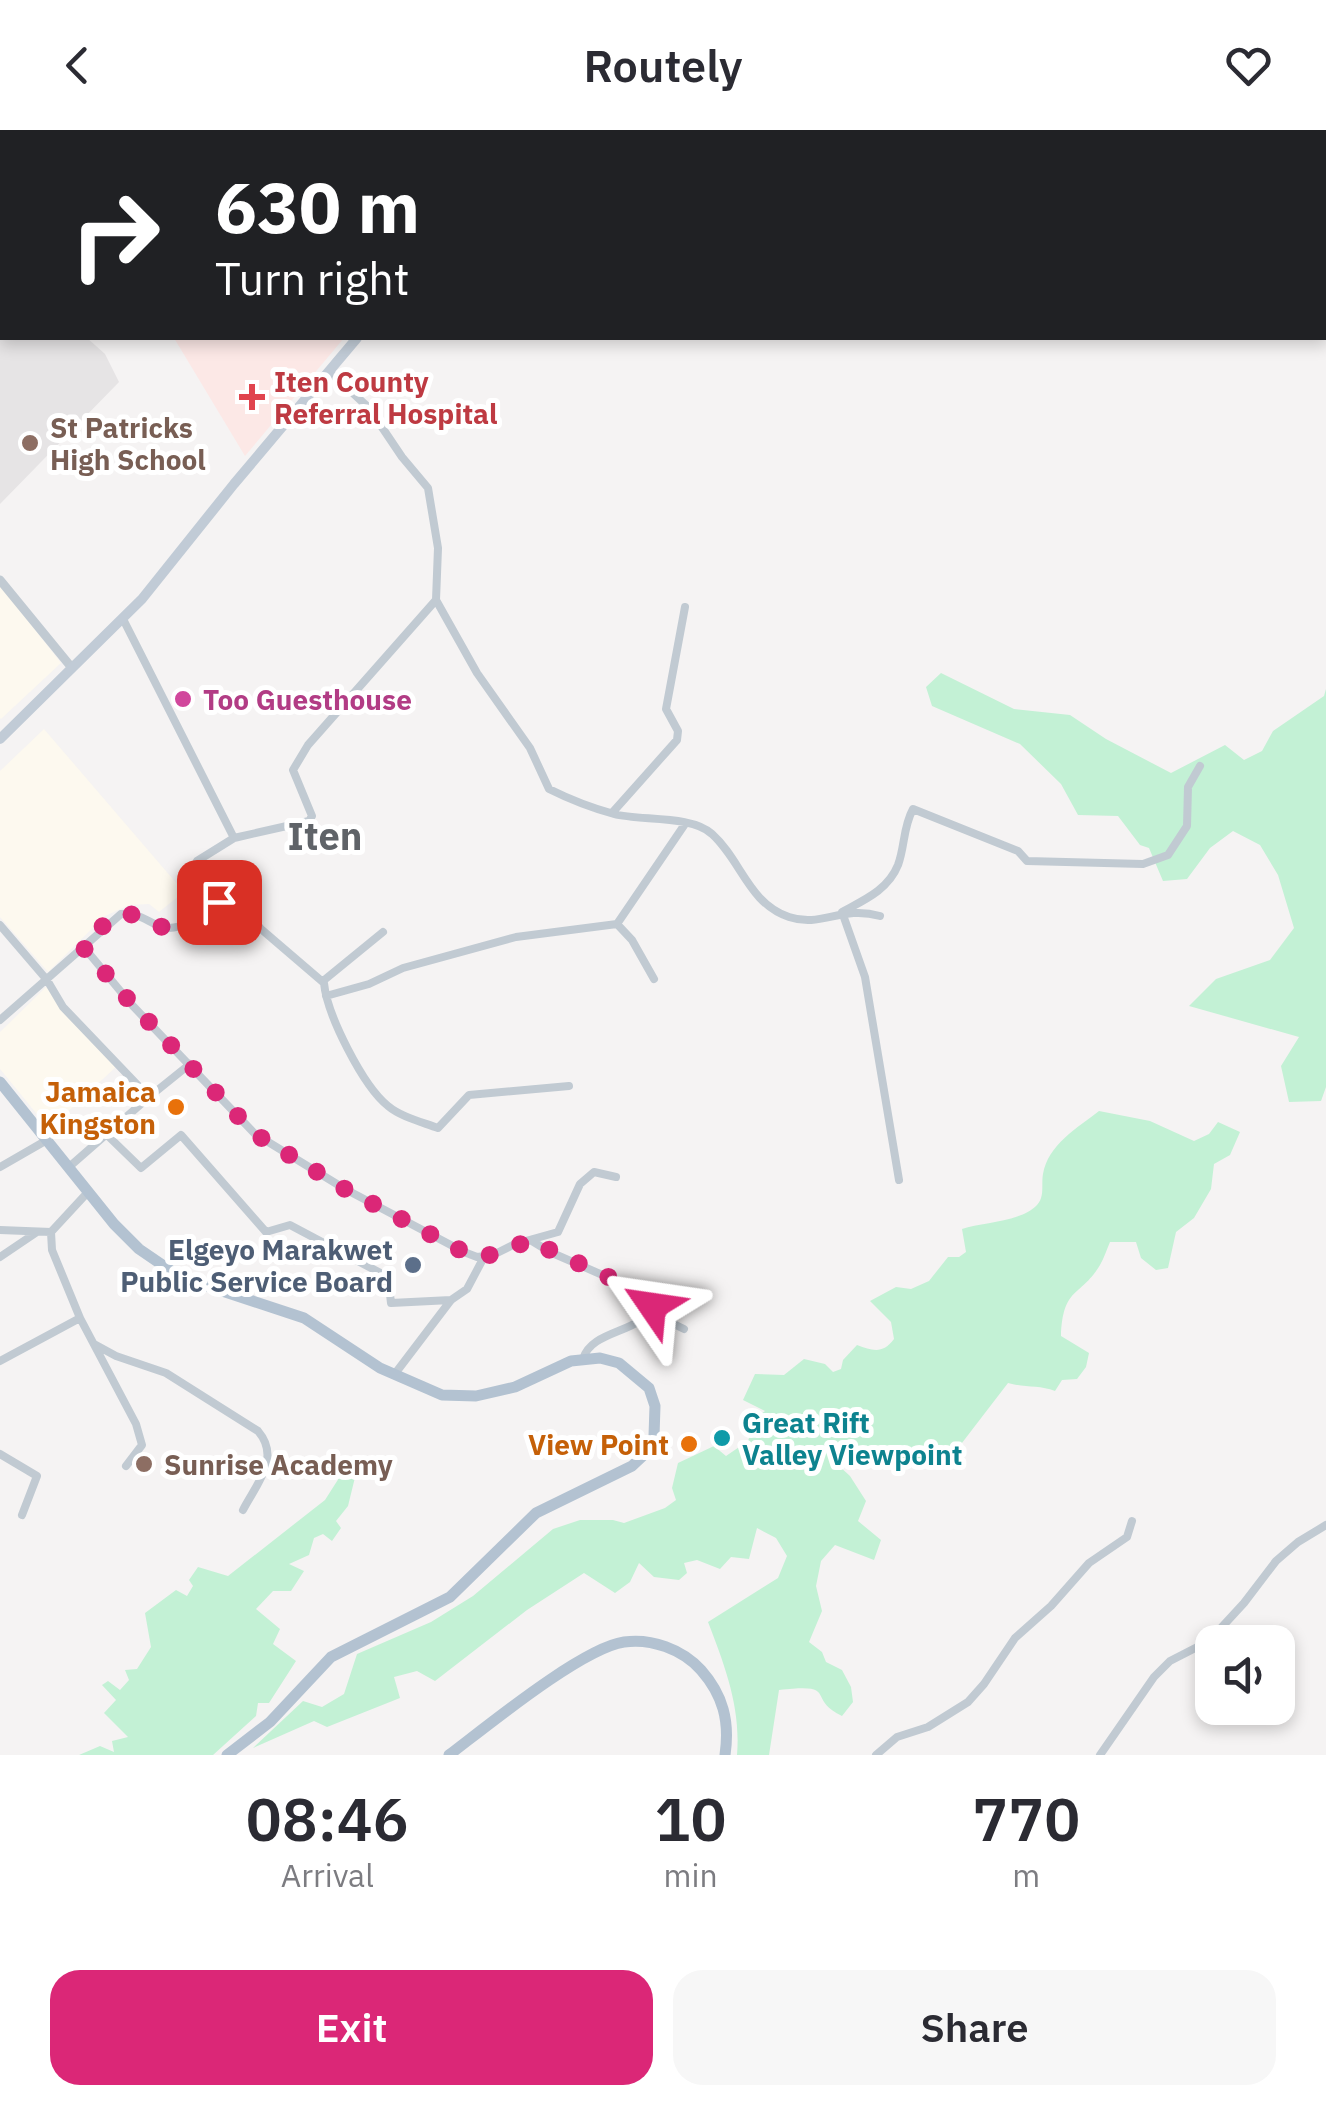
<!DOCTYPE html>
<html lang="en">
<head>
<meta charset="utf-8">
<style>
	body { margin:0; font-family:"IBM Plex Sans",sans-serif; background:#f7f7f7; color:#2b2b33; height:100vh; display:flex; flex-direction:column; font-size:38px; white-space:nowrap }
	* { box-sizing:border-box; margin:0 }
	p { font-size:32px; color:#7c7c81 }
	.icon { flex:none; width:55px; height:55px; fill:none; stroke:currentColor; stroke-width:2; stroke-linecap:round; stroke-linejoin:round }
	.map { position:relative; height:1625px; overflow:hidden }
	.sheet { display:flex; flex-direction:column; background:#fff; flex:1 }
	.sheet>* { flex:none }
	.top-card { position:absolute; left:0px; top:0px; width:1328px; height:210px; box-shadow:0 5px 15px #0003; background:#202124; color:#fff; overflow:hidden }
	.buttons { position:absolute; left:1195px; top:1495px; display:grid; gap:20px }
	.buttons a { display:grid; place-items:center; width:100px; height:100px; border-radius:20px; background:#fff; box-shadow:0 5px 15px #0003; font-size:50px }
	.pin { position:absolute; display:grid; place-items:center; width:85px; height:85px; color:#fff; margin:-42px; border-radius:20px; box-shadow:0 5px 15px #0006 }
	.me { position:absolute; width:110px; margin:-55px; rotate:302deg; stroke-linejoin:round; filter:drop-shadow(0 0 8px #0008) }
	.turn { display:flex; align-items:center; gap:35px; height:210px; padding:0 50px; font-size:45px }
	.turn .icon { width:130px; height:130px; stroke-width:2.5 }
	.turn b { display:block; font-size:70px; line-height:85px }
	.eta { display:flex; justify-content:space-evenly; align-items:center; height:170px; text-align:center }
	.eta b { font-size:60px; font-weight:600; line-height:70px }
	.action { display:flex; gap:20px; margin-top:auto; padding:20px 50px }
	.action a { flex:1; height:115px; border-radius:30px; background:#db2777; color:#fff; font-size:40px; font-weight:600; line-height:115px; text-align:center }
	.action a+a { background:#f7f7f7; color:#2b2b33 }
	header { display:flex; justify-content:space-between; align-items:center; height:130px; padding:0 50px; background:#fff; font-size:45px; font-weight:600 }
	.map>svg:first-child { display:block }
</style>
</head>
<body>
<header><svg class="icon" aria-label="back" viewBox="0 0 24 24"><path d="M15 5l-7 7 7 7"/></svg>Routely<svg class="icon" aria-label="heart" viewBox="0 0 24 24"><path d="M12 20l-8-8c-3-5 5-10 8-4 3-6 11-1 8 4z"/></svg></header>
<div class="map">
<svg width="1326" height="1625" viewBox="0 0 1326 1625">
	<rect width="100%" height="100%" fill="#f5f3f3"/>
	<!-- commercial -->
	<path fill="#fdf9ef" d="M0 455 61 533 1 589 0 588Z
		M44 599 184 762 159 782 149 774 129 775 105 786 48 842 0 787V641Z
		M46 857 117 936 49 999 0 939V902Z"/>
	<!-- education -->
	<path fill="#e6e4e5" d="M0 136 2 208H87L105 224 119 252 0 374Z"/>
	<!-- medical -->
	<path fill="#fce8e6" d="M174 208H344L245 326Z"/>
	<!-- green -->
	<path fill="#c3f1d5" d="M941 543 1014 579 1070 585 1106 609 1171 643 1225 615 1244 630 1262 621 1273 601 1324 566 1326 559V957L1321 971 1289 972 1281 936 1299 907 1189 876 1216 849 1270 830 1294 798 1278 745 1260 715 1233 701 1210 718 1187 749 1163 751 1149 718 1140 715 1118 686 1078 685 1061 654 1020 614 932 576 926 557Z
		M1099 981 1150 991 1194 1011 1209 1004 1218 992 1240 1002 1230 1025 1214 1034 1211 1059 1194 1088 1176 1102 1168 1138 1156 1140 1141 1128 1136 1112H1110C1107 1119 1104 1128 1100 1135 1080 1168 1063 1156 1061 1206L1089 1223 1086 1237 1077 1249 1062 1250 1055 1261C1039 1255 1025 1258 1008 1253L955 1322C930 1323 935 1329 915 1336L893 1323 885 1328 865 1332 843 1331 838 1335 850 1346 866 1371 858 1391 881 1410 874 1430 835 1415 821 1431 816 1456 822 1481 809 1512 822 1522 826 1532 842 1540 851 1557 853 1572 842 1586C805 1568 840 1553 779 1560L769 1625H737C741 1578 725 1536 708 1492L778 1448 787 1426 776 1408 757 1398 749 1429 731 1427 720 1439 697 1430 684 1433 687 1443 679 1450 654 1447 639 1433 630 1452 615 1463 584 1443 527 1480 435 1551 417 1541 394 1547 400 1568 327 1597 314 1591 253 1618 303 1571 322 1577 344 1564 357 1524 431 1492 473 1466 553 1399 580 1390H613L624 1393 665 1378 676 1370 672 1358 678 1333 714 1316 726 1326 748 1311 756 1288 765 1281 743 1270 755 1244 784 1245 804 1229 825 1234 833 1242 841 1239 843 1230 857 1215C873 1221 883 1224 894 1209L891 1192 870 1171 896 1157 911 1159 929 1151 948 1127H959L966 1122 962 1099C983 1092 1021 1092 1037 1075 1045 1066 1041 1055 1043 1044 1048 1015 1077 998 1099 981Z
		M353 1326 359 1331 348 1376 336 1391 341 1398 332 1411 323 1404 314 1408 309 1425 289 1434 304 1441 291 1461H273L256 1479 280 1499 273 1514 296 1531 269 1573H258L256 1586 213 1625H79L100 1616 114 1622 112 1611 128 1607 104 1583 116 1570 102 1555 108 1551 120 1560 129 1550 125 1540 137 1539 151 1517 145 1483 176 1460 187 1466 193 1456 189 1450 198 1437 228 1446 325 1370Z"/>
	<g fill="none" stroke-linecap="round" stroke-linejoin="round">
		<!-- minor -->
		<path stroke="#c1cad2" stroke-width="8" d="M500 0 503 2
			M716 0 720 2
			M1182 0 1183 2
			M0 130 2 132
			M330 242 369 278 402 327 428 358 438 418 436 470 477 543 530 618 549 659C569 669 592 678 614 684 640 691 692 685 712 704 741 730 749 774 789 787 822 798 841 775 880 786
			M123 489 234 708 309 691 312 686 293 640 308 615 436 470
			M612 683 677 610 678 601 666 579 685 477
			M232 764 197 731 234 708
			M617 794 685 694
			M0 795 47 850 63 877 149 967 69 1037
			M82 815 132 875 255 1004 345 1059 464 1122 477 1127 493 1125 515 1114 558 1102 580 1054 594 1042 616 1047
			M323 851 383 802
			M326 866 369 854 403 838 516 807 617 794 632 810 654 849
			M0 890 121 784C137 782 145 790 159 796 183 806 214 775 232 764L261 799 324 853C327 885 363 956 388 976 401 987 422 992 438 998L469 965 569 956
			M149 967 190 934
			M107 1005 141 1038 181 1005 266 1102 290 1095 388 1147 391 1173 451 1170
			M0 1037 47 1010
			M899 1050 865 847 842 782C864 770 888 760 898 735 905 716 903 697 913 679L1018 721 1027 731 1143 734 1168 725 1187 696 1188 657 1200 636
			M0 1100 51 1102
			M532 1111 550 1122 639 1161 651 1171C650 1204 592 1197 583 1229
			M0 1127 37 1102
			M649 1182 684 1199
			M80 1188 136 1294 142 1315 126 1336
			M94 1214 116 1226 166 1243 258 1301C281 1328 257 1353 243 1380
			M0 1231 80 1188 52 1120 51 1102 88 1062
			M394 1245 451 1170 467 1159 484 1127
			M0 1324 37 1346 22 1385
			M876 1625 897 1607 928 1597 968 1572 984 1554 1015 1508 1051 1476 1089 1433 1127 1407 1132 1391
			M1100 1625 1154 1547 1170 1531 1209 1511 1244 1473 1276 1431 1298 1412 1326 1395"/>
		<!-- tertiary -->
		<path stroke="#c1cad2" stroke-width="9" d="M0 450 72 538"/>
		<!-- secondary -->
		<path stroke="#c1cbd6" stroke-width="10" d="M536 2 539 0
			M0 609 142 469 234 354 357 208"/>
		<!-- primary -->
		<path stroke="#b3c2d1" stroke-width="11" d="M0 952 114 1094 139 1119 180 1147 304 1188 380 1238 442 1265 476 1266 515 1257 571 1231 600 1228 619 1233 649 1258 655 1276 654 1306 648 1321 632 1336 536 1383 450 1467 331 1527 270 1592 227 1625
			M449 1625C486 1597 582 1518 624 1512 651 1508 682 1519 701 1540 723 1565 730 1591 725 1625"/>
	</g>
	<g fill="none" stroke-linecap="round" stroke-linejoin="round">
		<!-- route -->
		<path stroke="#db2777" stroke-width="18" stroke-dasharray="0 32.4" d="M219 772C203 780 191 796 171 798 163 799 156 794 149 790 117 774 105 795 82 816L132 874 255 1004 345 1059 464 1122 484 1127 532 1110C558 1128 641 1155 652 1176"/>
	</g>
	<!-- markers -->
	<path fill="#e0444e" stroke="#fff" stroke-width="4" d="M247 252h10v10h10v10h-10v10h-10v-10h-10v-10h10z"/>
	<g fill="#8d6e63" stroke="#fff" stroke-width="4">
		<circle cx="30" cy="313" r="10"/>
		<circle cx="144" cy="1334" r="10"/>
	</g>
	<circle fill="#d1479c" stroke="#fff" stroke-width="4" cx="183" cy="569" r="10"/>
	<g fill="#e8710a" stroke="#fff" stroke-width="4">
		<circle cx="176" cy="977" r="10"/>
		<circle cx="689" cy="1314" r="10"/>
	</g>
	<circle fill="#5c6f8a" stroke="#fff" stroke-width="4" cx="413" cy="1135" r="10"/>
	<circle fill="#0f9aa8" stroke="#fff" stroke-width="4" cx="722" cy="1308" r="10"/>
	<g text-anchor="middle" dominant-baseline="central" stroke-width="10" stroke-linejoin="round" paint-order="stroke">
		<!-- health labels -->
		<g font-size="28" font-weight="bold" fill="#be3a42" stroke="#fff" text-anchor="start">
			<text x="274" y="251">Iten County<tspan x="274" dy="32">Referral Hospital</tspan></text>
		</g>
		<!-- education labels -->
		<g font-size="28" font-weight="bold" fill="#785e54" stroke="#fff" text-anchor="start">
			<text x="50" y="297">St Patricks<tspan x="50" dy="32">High School</tspan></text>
			<text x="164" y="1334">Sunrise Academy</text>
		</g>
		<!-- hotel labels -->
		<g font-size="28" font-weight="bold" fill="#b23c85" stroke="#fff" text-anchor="start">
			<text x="203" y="569">Too Guesthouse</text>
		</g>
		<!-- food labels -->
		<g font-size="28" font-weight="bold" fill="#c56008" stroke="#fff" text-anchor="end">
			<text x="156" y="961">Jamaica<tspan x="156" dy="32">Kingston</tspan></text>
			<text x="669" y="1314">View Point</text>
		</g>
		<!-- service labels -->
		<g font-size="28" font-weight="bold" fill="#4e5e75" stroke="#fff" text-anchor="end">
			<text x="393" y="1119">Elgeyo Marakwet<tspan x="393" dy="32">Public Service Board</tspan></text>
		</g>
		<!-- culture labels -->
		<g font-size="28" font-weight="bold" fill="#0d838f" stroke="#fff" text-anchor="start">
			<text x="742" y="1292">Great Rift<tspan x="742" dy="32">Valley Viewpoint</tspan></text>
		</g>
		<!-- district labels -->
		<g font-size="38" font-weight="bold" fill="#5f6368" stroke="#fff">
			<text x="325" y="705">Iten</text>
		</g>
	</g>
</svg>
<div class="buttons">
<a><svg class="icon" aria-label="sound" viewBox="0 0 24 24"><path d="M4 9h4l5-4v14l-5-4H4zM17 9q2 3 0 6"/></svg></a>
</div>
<div class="pin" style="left:219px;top:772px;background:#d93025"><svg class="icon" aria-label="arrive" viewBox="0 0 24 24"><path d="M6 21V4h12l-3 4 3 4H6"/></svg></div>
<svg class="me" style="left:652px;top:1176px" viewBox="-20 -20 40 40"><path d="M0-17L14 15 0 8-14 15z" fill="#db2777" stroke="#fff" stroke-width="4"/></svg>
<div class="top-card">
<div class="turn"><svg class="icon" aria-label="right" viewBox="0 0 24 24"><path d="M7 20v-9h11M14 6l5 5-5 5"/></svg><div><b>630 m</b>Turn right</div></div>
</div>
</div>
<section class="sheet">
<div class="eta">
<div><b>08:46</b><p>Arrival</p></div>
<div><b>10</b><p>min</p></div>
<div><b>770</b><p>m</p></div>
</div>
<div class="action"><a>Exit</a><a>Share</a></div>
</section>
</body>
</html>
